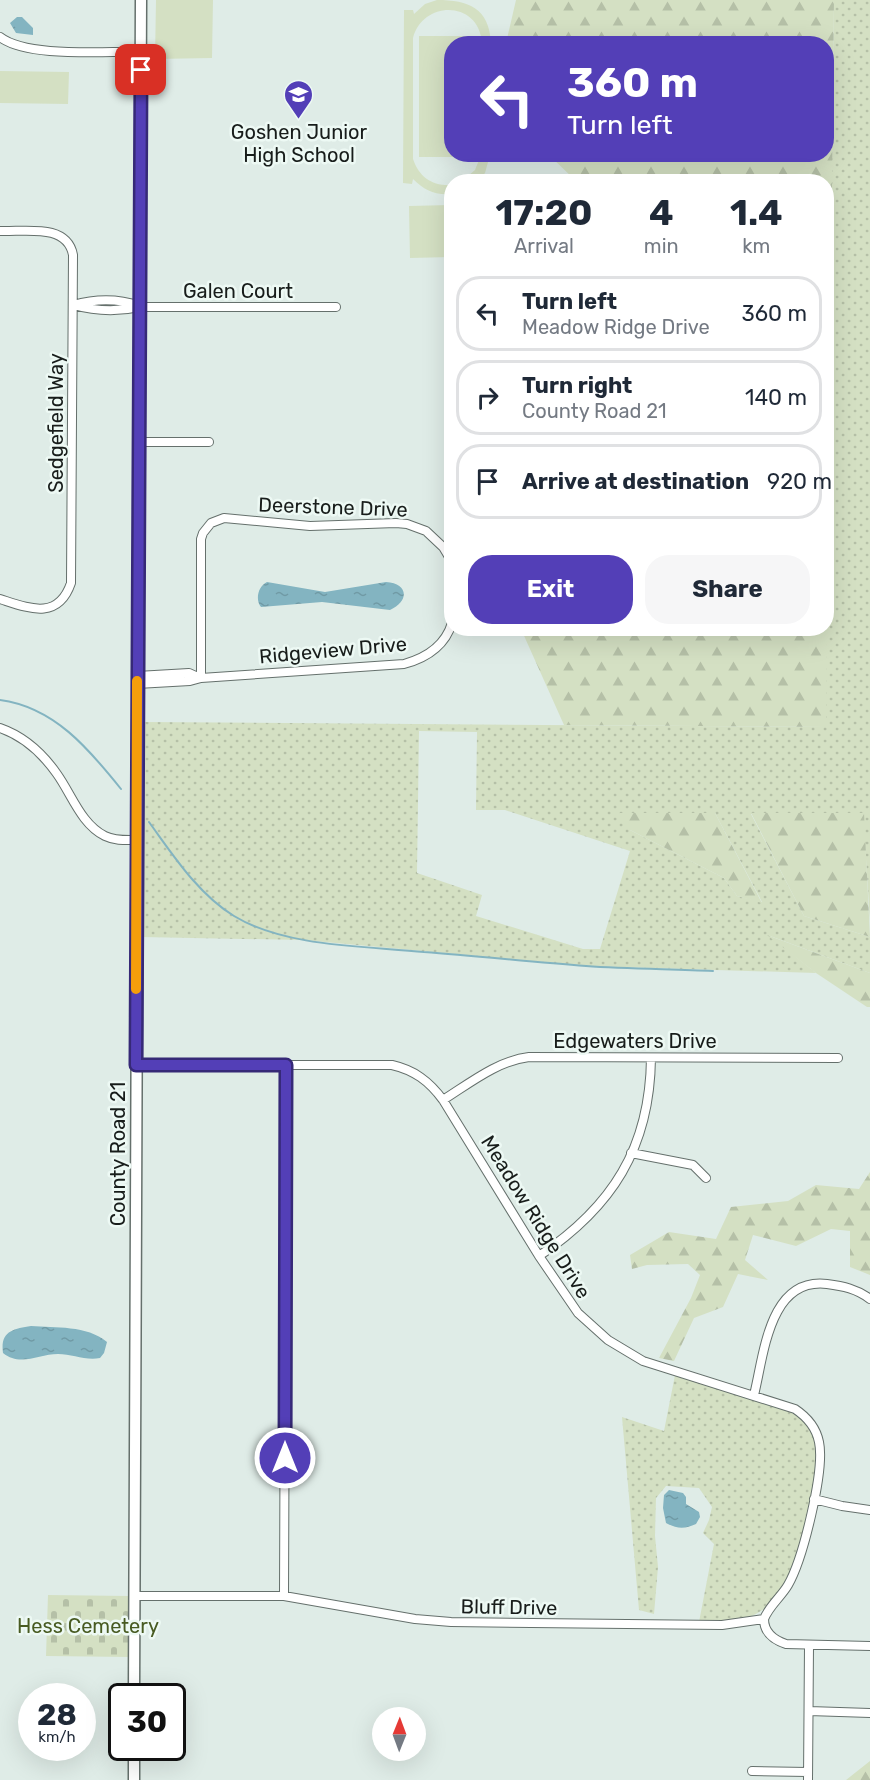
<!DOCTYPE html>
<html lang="en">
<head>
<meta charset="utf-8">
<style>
	body { margin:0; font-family:Rubik,sans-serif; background:#f6f6f7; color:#1f2937; height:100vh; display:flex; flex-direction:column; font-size:22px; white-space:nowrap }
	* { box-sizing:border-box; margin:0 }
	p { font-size:20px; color:#747a83 }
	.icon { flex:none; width:33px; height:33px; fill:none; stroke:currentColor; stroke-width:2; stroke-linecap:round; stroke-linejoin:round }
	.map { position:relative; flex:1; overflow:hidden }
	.sheet { position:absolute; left:444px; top:174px; width:390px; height:462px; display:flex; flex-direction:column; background:#fff; border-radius:24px; box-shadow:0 6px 24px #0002 }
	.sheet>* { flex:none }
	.hud { position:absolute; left:444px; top:36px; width:390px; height:126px; border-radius:24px; box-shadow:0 6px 24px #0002; background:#533fb7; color:#fff; overflow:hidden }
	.needle { width:39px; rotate:1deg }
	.tools { position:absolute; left:372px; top:1707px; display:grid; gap:12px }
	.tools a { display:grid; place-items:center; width:54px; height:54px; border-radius:50%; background:#fff; box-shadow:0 6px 24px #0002; font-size:30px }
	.speed { position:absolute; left:18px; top:1683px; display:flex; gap:12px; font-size:30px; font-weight:700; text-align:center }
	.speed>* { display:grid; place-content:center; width:78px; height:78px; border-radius:50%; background:#fff; box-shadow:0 6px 24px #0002; line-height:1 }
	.speed small { font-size:15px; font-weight:400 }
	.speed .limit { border:3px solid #111; border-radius:9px; background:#fff; color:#111 }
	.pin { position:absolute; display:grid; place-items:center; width:51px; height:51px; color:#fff; margin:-26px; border-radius:12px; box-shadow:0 3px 9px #0006 }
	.me { position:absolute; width:66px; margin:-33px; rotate:0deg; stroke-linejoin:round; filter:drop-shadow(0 0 4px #0008) }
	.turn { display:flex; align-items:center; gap:21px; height:126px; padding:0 24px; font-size:27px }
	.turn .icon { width:78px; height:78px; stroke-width:2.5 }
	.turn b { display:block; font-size:42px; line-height:51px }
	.eta { display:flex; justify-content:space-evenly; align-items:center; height:102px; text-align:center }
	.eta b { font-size:36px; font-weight:700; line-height:42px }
	.primary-button { display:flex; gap:12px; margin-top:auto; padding:12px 24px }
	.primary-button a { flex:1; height:69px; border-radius:24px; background:#533fb7; color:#fff; font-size:24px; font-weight:700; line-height:69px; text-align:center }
	.primary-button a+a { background:#f6f6f7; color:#1f2937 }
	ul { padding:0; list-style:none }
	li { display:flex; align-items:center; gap:18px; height:75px; margin:0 12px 9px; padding:0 12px; border:3px solid #e0e1e3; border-radius:24px }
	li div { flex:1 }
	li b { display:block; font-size:22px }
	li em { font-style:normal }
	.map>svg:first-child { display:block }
</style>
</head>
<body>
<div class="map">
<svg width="870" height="1780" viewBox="0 0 870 1780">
	<defs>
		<pattern id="grass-dots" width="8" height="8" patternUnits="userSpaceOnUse" patternTransform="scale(1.5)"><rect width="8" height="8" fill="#d4e0c3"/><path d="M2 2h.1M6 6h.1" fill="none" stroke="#b5c0a7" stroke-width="1.8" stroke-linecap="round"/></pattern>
		<pattern id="forest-firs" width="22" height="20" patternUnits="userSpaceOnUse" patternTransform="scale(1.5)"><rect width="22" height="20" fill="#d4e0c3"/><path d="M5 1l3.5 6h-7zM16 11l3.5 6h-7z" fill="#b5c0a7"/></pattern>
		<pattern id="cemetery-stones" width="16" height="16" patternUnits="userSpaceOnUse" patternTransform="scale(1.5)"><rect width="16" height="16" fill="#d4e0c3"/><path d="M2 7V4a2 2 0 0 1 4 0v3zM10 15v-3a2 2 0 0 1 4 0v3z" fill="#b5c0a7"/></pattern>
		<pattern id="water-ripples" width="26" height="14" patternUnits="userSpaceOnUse" patternTransform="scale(1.5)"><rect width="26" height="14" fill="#83b4c1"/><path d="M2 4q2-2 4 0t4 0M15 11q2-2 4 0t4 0" fill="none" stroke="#709aa5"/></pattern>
	</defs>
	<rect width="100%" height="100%" fill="#dfece7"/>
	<!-- grass -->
	<path fill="url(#grass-dots)" fill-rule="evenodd" d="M834 0H870V922L863 813 751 814 804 916 870 937V973L770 936 816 973 588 966 303 940 141 937 142 722 825 727ZM419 731 477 732 476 810H505L630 851 600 949H583L476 916 482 895 417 873ZM715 813 762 902 737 896 724 878 630 830Z
		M675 1375C702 1383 787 1404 804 1421 810 1428 814 1436 816 1445 820 1473 801 1549 789 1575 783 1587 775 1600 765 1608 746 1624 722 1621 699 1622L714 1544 703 1533 709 1520 712 1507 699 1488 666 1486 656 1498 655 1536 658 1567 654 1614 639 1610 622 1417 664 1431Z"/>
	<!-- forest -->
	<path fill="url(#forest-firs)" d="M516 0H834L826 727 564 725 521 629 826 628V182L576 181 549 155 826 154V44L506 43Z
		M619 813H715L762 903 737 896 724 878 630 830Z
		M751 813H864L870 937 804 916Z
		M767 935 870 973V1007H867L816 973Z
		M870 1172V1275L850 1267V1231L831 1229 796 1246 753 1235 745 1260 768 1280 738 1274 723 1307 694 1318 674 1361 659 1358 691 1298 700 1275 688 1264 647 1265 632 1269 630 1255 669 1232 716 1239 731 1207 788 1201 816 1185 859 1189Z
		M870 1761V1780H846Z"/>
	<!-- cemetery -->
	<path fill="url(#cemetery-stones)" d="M48 1595 130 1596V1657L46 1656Z"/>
	<!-- garden -->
	<path fill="#d4e0c3" d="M156 0H213L212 58 155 59Z
		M437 0C469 0 489 8 491 43H482C479 0 423 0 413 38V159C419 177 432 186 451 185V194H450C434 195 424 190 413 179L412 184 403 183 404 10H413L414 14 425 4Z
		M419 36H476V43L452 44V154L474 155V157H419Z
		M0 71 69 72 68 104 0 103Z
		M481 155H490L485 173 478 181H462L475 170Z
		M451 205V257L410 258 409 206Z"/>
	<!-- water -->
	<path fill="url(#water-ripples)" d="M17 17H22L33 28V35L16 33 10 23Z
		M267 582 325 592 386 582C408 583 410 601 390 610L322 602 261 607C255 600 258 586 267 582Z
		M31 1326C55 1328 87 1325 107 1342L104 1353 100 1358C86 1361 72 1354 58 1354 39 1354 20 1367 3 1353 0 1331 13 1329 31 1326Z
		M669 1490 683 1493 686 1497V1504L699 1512 700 1517 696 1524C685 1529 677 1529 666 1523L663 1508 664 1495Z"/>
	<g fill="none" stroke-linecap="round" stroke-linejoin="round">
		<!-- stream -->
		<path stroke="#83b4c1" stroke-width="2" d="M0 700C54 707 89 749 121 789
			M149 822C173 855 198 894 234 916 285 947 364 946 424 952 478 956 532 962 586 966 628 969 671 969 713 971"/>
		<defs>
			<path id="minor" d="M0 37C27 58 105 51 141 52
				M0 231C25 232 67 223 73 255L71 583C58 621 28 608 0 599
				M73 305C95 311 117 312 139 307H336
				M73 305C95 299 117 298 139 306
				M139 442H209
				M137 676 189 673 200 678
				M201 678V539L203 533 211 523 224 518 310 526 396 523 407 524 426 531 443 547 452 562
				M137 684 190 681 201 678 404 664C426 658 445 646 452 623
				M0 728C23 736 43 754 57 774 72 795 81 824 105 836 115 841 127 840 137 840
				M136 1065H392C414 1070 429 1081 443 1100L539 1256 578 1313 608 1340 643 1361 795 1409C807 1417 816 1427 819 1442 825 1470 803 1559 788 1585 781 1597 769 1606 764 1619
				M443 1100C470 1083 497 1061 529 1057L838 1058
				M631 1153 693 1165 706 1178
				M539 1256C612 1207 650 1148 651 1058
				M754 1395C764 1355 769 1277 827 1284 843 1286 857 1289 870 1299
				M814 1499 842 1506 870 1510
				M134 1596H284L415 1619 451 1622 722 1625 764 1619C764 1633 774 1640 786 1644L870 1646
				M284 1596 286 1065
				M809 1711 870 1713
				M752 1771 808 1772
				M808 1780 809 1646"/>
			<path id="tertiary" d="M134 1696 141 0
				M134 1748V1780"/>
		</defs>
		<!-- minor casing -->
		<use href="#minor" stroke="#65706c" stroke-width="10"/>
		<!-- tertiary casing -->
		<use href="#tertiary" stroke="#65706c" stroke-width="13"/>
		<!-- minor -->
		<use href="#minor" stroke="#fff" stroke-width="8"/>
		<!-- tertiary -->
		<use href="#tertiary" stroke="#fff" stroke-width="10"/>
	</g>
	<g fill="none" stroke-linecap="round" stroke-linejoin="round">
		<defs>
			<path id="route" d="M141 70 136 1065H286L285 1458"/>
		</defs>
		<!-- route casing -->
		<use href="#route" stroke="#362977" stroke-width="15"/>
		<!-- route -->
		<use href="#route" stroke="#533fb7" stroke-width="10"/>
		<!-- slow -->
		<path stroke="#f59e0b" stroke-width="10" d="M136 989 137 681"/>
	</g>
	<!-- icons -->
	<defs>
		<symbol id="school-pin" viewBox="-11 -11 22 30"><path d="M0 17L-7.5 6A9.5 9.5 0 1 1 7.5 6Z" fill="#533fb7" stroke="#edf9f4"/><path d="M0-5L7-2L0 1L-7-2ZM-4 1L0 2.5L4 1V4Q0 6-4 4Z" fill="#fff"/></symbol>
	</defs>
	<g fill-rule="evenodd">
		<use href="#school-pin" x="282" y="78" width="33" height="45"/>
	</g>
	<g text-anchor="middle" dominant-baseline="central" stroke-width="5" stroke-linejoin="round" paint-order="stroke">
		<!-- poi labels -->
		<g font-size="20" fill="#181d1b" stroke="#edf9f4">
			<text x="299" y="132">Goshen Junior<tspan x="299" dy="23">High School</tspan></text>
		</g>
		<!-- street labels -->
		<g font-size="20" fill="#181d1b" stroke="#edf9f4">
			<text x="238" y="291">Galen Court</text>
			<text transform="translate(56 423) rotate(-90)">Sedgefield Way</text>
			<text transform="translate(333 507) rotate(2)">Deerstone Drive</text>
			<text transform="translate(333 650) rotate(-5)">Ridgeview Drive</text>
			<text x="635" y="1041">Edgewaters Drive</text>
			<text transform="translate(118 1154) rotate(-90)">County Road 21</text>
			<text transform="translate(536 1217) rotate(58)">Meadow Ridge Drive</text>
			<text transform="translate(509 1607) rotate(1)">Bluff Drive</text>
		</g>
		<!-- park labels -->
		<g font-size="20" fill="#485b22" stroke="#edf9f4">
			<text x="88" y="1626">Hess Cemetery</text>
		</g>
	</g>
</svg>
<div class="tools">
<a><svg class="needle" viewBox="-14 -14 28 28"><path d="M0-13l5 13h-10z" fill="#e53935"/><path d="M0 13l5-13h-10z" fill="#747a83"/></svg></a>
</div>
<div class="speed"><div>28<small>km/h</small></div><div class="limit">30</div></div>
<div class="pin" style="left:141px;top:70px;background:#d93025"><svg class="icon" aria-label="arrive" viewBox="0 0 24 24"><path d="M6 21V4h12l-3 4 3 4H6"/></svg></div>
<svg class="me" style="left:285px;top:1458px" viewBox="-20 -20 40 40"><circle r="17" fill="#533fb7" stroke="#fff" stroke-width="3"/><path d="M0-11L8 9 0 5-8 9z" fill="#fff"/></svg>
<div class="hud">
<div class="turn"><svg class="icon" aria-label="left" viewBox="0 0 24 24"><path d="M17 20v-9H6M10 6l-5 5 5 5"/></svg><div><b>360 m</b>Turn left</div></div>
</div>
<section class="sheet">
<div class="eta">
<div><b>17:20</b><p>Arrival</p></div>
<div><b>4</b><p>min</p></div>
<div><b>1.4</b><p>km</p></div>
</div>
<ul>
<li><svg class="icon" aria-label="left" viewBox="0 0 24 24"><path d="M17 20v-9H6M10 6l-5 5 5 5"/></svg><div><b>Turn left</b><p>Meadow Ridge Drive</p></div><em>360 m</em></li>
<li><svg class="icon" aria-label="right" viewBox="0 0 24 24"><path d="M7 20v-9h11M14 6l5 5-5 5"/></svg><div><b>Turn right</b><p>County Road 21</p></div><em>140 m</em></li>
<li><svg class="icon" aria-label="arrive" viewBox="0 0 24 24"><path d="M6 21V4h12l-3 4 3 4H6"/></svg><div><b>Arrive at destination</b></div><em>920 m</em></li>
</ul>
<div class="primary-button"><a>Exit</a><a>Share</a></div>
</section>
</div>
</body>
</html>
